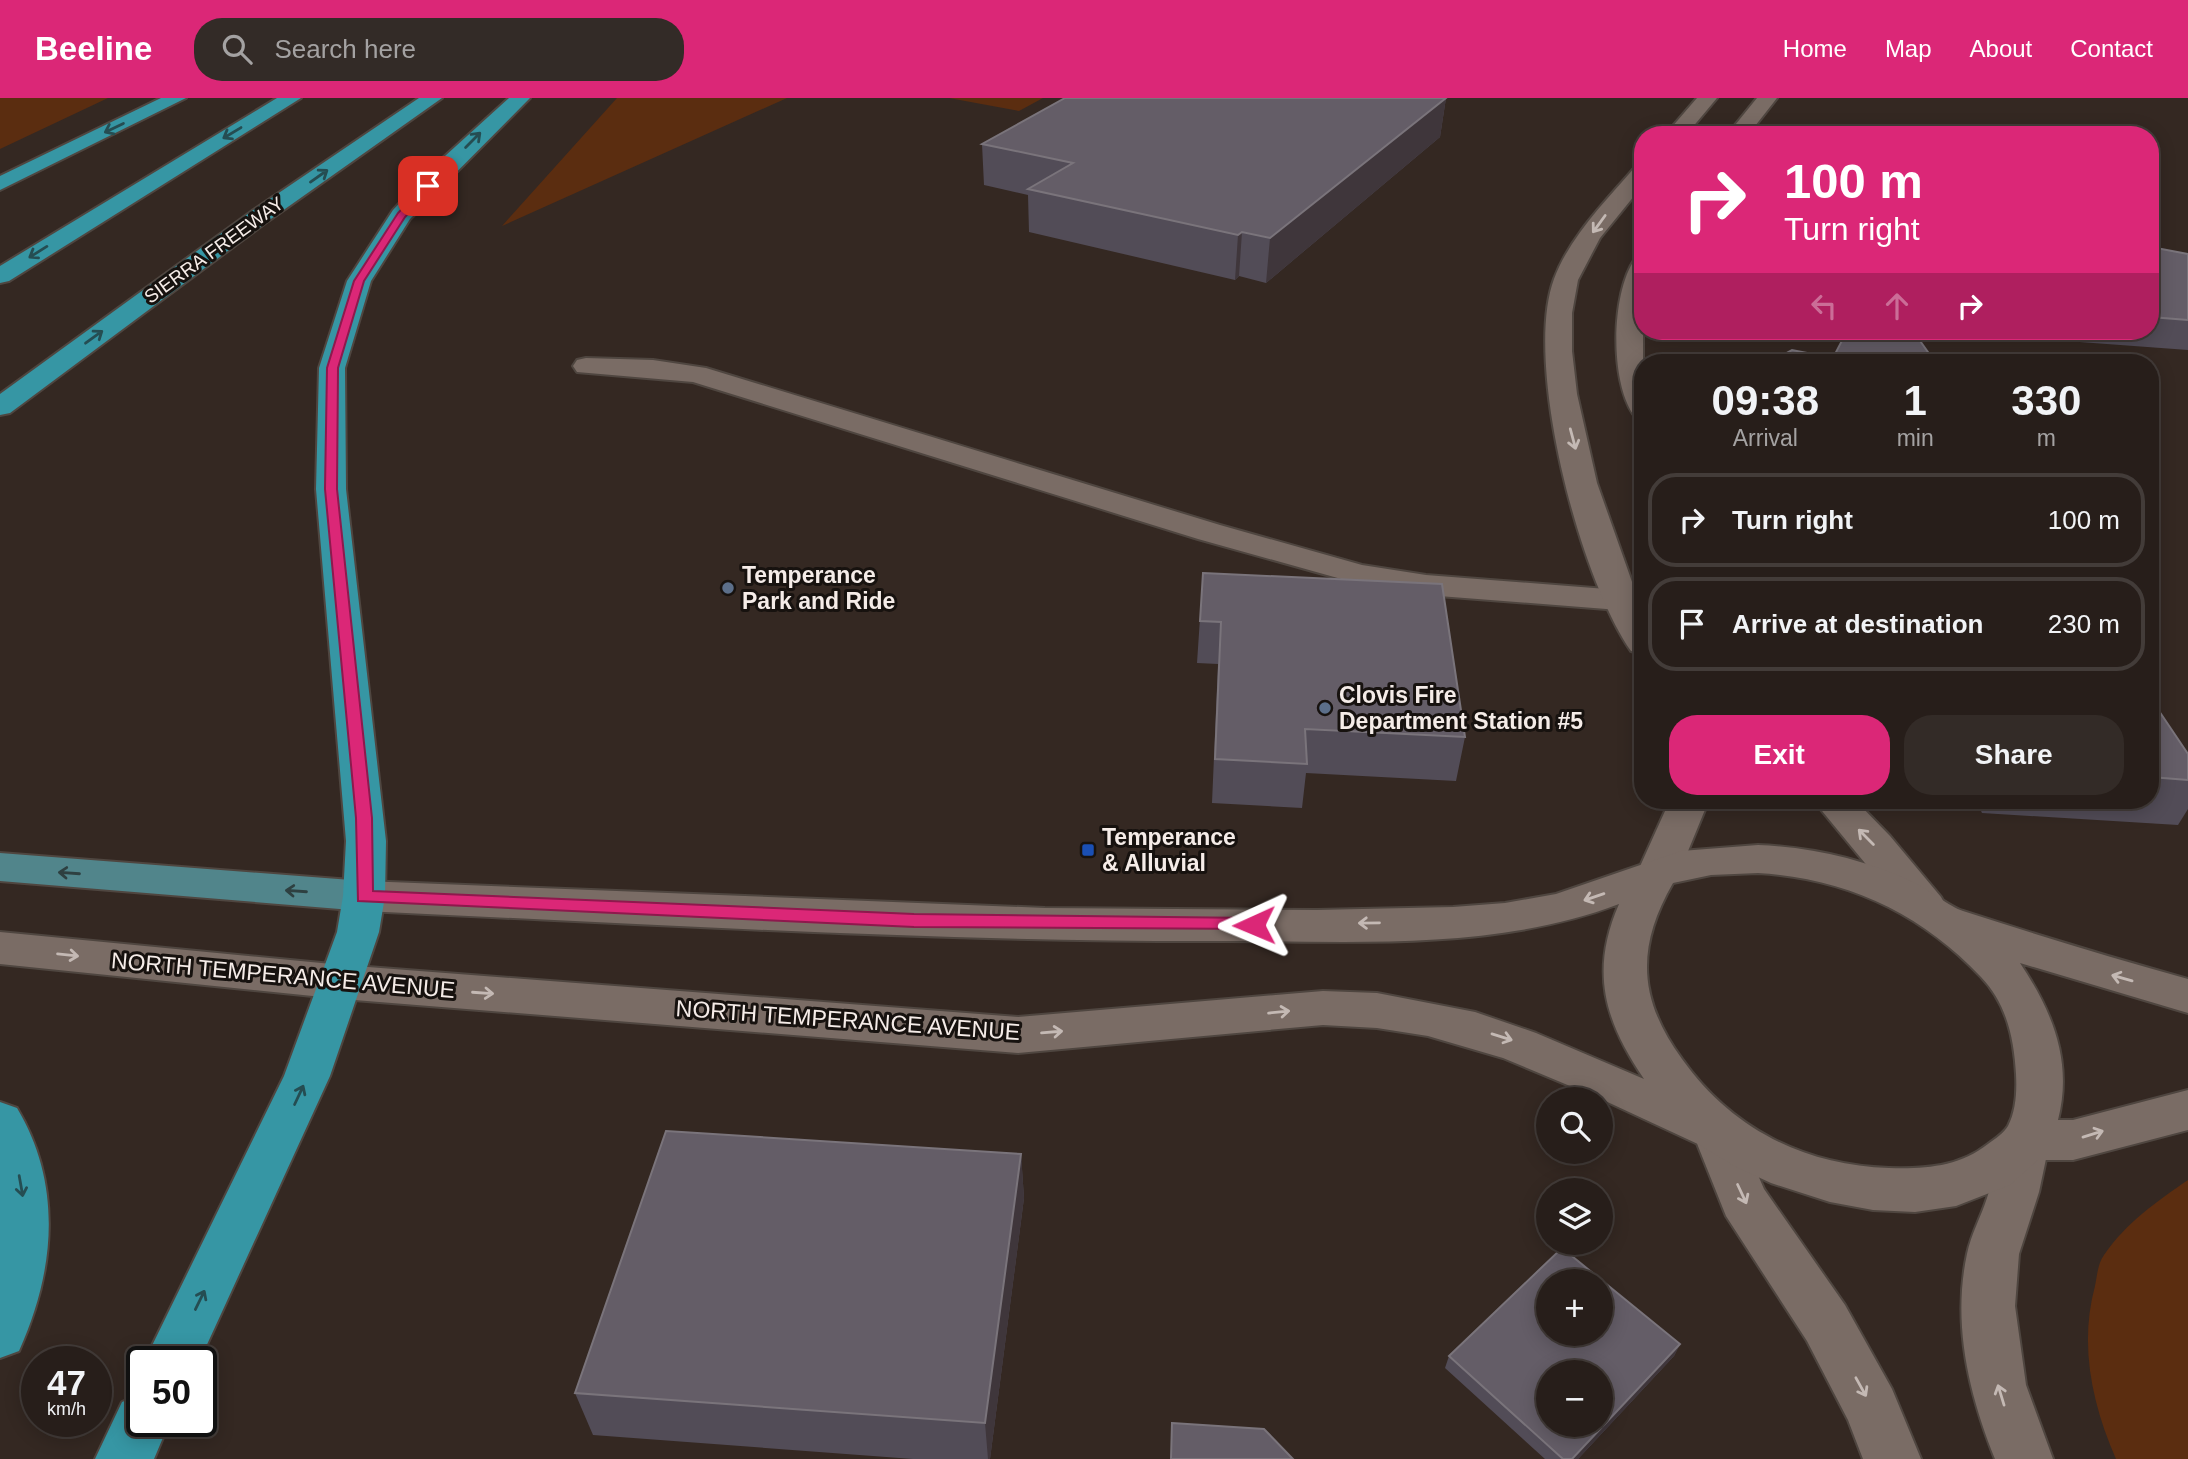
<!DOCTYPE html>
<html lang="en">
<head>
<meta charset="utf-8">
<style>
	body { margin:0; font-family:Arial,sans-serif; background:#332b27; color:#f1f3f6; height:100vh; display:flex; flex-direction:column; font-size:26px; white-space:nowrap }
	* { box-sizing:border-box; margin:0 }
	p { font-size:23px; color:#a4a2a2 }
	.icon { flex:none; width:38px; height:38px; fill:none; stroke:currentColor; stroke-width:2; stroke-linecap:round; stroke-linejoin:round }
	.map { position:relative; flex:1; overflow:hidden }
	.panel { position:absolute; left:1634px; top:256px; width:525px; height:455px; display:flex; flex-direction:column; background:#271e1a; border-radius:28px; box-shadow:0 4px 18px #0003,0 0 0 2px #433c39 }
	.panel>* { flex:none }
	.banner { position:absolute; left:1634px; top:28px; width:525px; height:214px; border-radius:28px; box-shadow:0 4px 18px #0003,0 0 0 2px #433c39; background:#db2777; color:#fff; overflow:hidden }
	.controls { position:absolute; left:1536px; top:989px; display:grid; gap:14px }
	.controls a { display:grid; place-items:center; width:77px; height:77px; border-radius:50%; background:#271e1a; box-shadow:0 4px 18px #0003,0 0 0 2px #433c39; font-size:35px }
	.speed { position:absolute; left:21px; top:1248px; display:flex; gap:14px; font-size:35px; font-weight:700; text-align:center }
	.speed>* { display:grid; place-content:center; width:91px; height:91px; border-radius:50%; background:#271e1a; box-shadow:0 4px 18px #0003,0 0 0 2px #433c39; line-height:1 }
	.speed small { font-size:18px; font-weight:400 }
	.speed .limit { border:4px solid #111; border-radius:10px; background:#fff; color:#111 }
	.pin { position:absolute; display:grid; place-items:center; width:60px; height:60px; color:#fff; margin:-30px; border-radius:14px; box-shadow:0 4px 10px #0006 }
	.me { position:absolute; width:77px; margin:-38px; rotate:269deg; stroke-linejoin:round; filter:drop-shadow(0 0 5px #0008) }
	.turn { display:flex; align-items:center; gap:24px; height:147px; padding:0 35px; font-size:32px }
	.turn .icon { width:91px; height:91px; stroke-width:2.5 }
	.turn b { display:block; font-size:49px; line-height:60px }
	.lanes { display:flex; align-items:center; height:66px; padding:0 35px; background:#0003; justify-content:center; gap:35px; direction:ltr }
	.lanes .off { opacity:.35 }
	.eta { display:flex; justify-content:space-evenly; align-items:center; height:119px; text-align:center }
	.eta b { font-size:42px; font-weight:700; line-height:49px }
	.button { display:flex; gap:14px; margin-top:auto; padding:14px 35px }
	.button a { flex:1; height:80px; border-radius:28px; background:#db2777; color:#fff; font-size:28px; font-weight:700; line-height:80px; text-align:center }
	.button a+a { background:#332b27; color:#f1f3f6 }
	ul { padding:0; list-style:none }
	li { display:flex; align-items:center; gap:21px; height:94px; margin:0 14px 10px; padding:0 21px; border:4px solid #433c39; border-radius:28px }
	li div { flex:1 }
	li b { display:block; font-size:26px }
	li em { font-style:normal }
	header { display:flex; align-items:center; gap:42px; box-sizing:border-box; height:98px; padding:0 35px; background:#db2777; color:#fff }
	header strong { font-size:33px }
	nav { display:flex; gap:38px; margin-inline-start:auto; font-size:24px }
	.search { width:490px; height:63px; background:#332b27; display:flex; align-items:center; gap:18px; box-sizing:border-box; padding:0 24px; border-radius:28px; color:#a4a2a2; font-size:26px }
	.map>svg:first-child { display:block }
</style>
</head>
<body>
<header>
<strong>Beeline</strong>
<div class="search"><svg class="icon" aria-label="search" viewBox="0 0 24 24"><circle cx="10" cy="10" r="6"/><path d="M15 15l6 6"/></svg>Search here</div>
<nav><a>Home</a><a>Map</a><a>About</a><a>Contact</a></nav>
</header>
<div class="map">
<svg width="2188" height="1361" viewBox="0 0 2188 1361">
	<rect width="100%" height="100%" fill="#342822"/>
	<!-- green -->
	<path fill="#5b2d10" d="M0 0H108L0 51Z
		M617 0H787L502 128Z
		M949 0H1043L1019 13Z
		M2188 1082V1361H2116C2092 1306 2079 1247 2095 1188 2097 1178 2098 1165 2104 1157 2126 1125 2156 1104 2188 1082Z"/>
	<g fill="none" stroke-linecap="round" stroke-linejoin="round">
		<defs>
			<path id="minor" d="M586 260 653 262 706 270 1220 427 1362 467 1426 477 1619 492 1631 495 1636 502 1631 509 1619 512 1426 497 1359 486 1198 441 693 284 577 274 573 268 577 262Z
				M1716 1013 1733 1019 1764 1091 1845 1207 1892 1291 1921 1361H1863L1848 1322 1807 1243 1726 1118 1692 1033 1699 1019Z
				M2026 1022 2043 1028 2050 1042 2039 1094 2019 1156 2015 1208 2026 1287 2053 1361H1995C1969 1296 1952 1226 1967 1156 1971 1136 1981 1119 1987 1100 1995 1076 1997 1050 2009 1028Z"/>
			<path id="tertiary" d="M1697 0H1717L1686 37H1665Z
				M1757 0H1777L1748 37H1727Z
				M1643 68V87L1600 140 1578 182 1572 215V253L1577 296 1597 385 1643 515V556L1631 553C1580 481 1523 265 1554 181 1570 138 1606 103 1635 69Z
				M1643 159V318L1633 316C1610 282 1611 195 1635 161Z
				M1670 702H1709L1679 775 1673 785 1658 789 1643 785 1637 775Z
				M1813 702H1855L1890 738 1941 799 1947 810 1941 821 1926 825 1911 821Z"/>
			<path id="secondary" d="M1758 747C1811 749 1864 761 1913 784 1928 791 1950 809 1963 813 2037 837 2113 860 2188 881V915L2020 865C2052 913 2073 963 2058 1022H2073L2188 992V1032L2073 1062H2038L2010 1087 1956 1108 1915 1114 1873 1112 1830 1104 1771 1085 1734 1068 1700 1047 1601 1001 1503 960 1428 938 1377 930 1323 927 1018 955 342 901 0 866V834L342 867 1018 919 1323 893 1377 895 1475 914 1536 935 1644 981C1604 922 1590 873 1619 806 1495 853 1356 843 1225 843 938 844 651 826 364 813L349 809 343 798 349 787 364 783 1045 810 1317 812 1453 809 1505 805 1556 796 1681 753ZM1758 775C1846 780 1921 815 1981 879 2007 906 2014 941 2016 976 2017 993 2016 1013 2008 1028 2004 1035 1995 1041 1988 1046 1959 1069 1925 1071 1889 1070 1803 1067 1731 1030 1682 961 1638 901 1636 849 1673 785L1711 777Z"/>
			<path id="primary" d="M0 755 364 783 379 787 385 798 379 809 364 813 0 783Z"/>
			<path id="motorway" d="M161 0H186L0 92V78Z
				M277 0H301L9 183 0 185V168Z
				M419 0H442L268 123 10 315 0 317V296L252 113Z
				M509 0H530L410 121 371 183 345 270 346 391 386 743 385 798 379 834 330 978 199 1264H144L284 978 337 834 343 798 346 743 316 391 319 270 347 183 393 112 434 68Z
				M0 1004 17 1010C63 1087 55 1173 19 1253L0 1260Z
				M142 1296V1323H170L154 1361H95L122 1304Z"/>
		</defs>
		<!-- minor casing -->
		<use href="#minor" stroke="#4f4640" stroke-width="4"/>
		<!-- tertiary casing -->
		<use href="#tertiary" stroke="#4f4640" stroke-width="4"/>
		<!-- secondary casing -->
		<use href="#secondary" stroke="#4f4640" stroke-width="4"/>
		<!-- primary casing -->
		<use href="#primary" stroke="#4f4640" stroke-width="4"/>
		<!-- motorway casing -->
		<use href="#motorway" stroke="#4f4640" stroke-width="4"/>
		<!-- minor -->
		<use href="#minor" fill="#7a6c65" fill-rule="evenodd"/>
		<!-- tertiary -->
		<use href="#tertiary" fill="#7a6c65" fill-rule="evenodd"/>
		<!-- secondary -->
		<use href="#secondary" fill="#7a6c65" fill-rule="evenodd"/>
		<!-- primary -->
		<use href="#primary" fill="#51858b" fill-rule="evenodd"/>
		<!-- motorway -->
		<use href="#motorway" fill="#3696a4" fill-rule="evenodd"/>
	</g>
	<!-- wall -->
	<path fill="#524c57" d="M1446 0 1440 39 1266 185 1239 178 1235 182 1029 134 1028 97 984 87 982 46Z
		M2151 149 2188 156V252L1933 233H2151Z
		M1203 475 1465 639 1456 683 1306 675 1302 710 1212 705 1218 566 1197 565Z
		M2151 601 2188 656V711L2178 727 1982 715 1976 702H2151Z
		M1021 1056 1024 1100 990 1361H913L593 1337 575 1295Z
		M1680 1246 1674 1258 1578 1361H1545L1445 1270 1449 1258Z"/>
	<!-- shaded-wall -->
	<path fill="#3f363b" d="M1446 0 1440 39 1266 185 1270 140Z
		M1242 134 1239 178 1235 182 1238 137Z
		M1021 1056 1024 1100 990 1361H988L985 1325Z
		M1680 1246 1674 1258 1578 1361H1572Z"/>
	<!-- building -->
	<path fill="#645d67" stroke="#7a747b" stroke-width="2" fill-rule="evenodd" d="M1065 0H1446L1270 140 1242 134 1238 137 1028 91 1073 65 982 46Z
		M2151 149 2188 156V222L2151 219Z
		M1847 233H1913L1935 264H1770L1792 252 1833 260Z
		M1203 475 1442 486 1465 639 1305 631 1307 666 1215 661 1221 524 1200 523Z
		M2151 601 2188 656V682L2151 679Z
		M666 1033 1021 1056 985 1325 575 1295Z
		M1562 1150 1680 1246 1572 1361H1563L1449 1258ZM1549 1183H1601V1236H1549ZM1549 1274H1601V1326H1549Z
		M1172 1325 1264 1331 1293 1361H1171Z"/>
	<!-- one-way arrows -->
	<defs><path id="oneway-shaft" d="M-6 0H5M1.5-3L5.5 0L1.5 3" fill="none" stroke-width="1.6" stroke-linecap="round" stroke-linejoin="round" transform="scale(1.75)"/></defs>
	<g stroke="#254d52">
		<use href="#oneway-shaft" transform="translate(114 30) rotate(154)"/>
		<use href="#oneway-shaft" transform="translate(232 35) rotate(149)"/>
		<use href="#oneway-shaft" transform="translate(473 42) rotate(-45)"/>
		<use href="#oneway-shaft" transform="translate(319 78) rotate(-35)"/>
		<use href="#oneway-shaft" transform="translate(38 154) rotate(148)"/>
		<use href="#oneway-shaft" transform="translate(94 239) rotate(-36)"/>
		<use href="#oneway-shaft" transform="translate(299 997) rotate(-65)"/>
		<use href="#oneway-shaft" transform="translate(21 1088) rotate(80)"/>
		<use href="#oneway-shaft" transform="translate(200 1202) rotate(-64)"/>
	</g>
	<g stroke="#c4b9b4">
		<use href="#oneway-shaft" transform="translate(1599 126) rotate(126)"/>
		<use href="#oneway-shaft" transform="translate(1573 341) rotate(75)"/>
		<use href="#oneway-shaft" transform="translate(1866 739) rotate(-135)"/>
		<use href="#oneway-shaft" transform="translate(1594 799) rotate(161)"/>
		<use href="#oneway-shaft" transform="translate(1369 825) rotate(179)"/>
		<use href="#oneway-shaft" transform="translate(68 857) rotate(6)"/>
		<use href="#oneway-shaft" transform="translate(2122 880) rotate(-164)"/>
		<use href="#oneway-shaft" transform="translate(483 895) rotate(4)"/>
		<use href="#oneway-shaft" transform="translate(1279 914) rotate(-6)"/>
		<use href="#oneway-shaft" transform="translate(1052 934) rotate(-5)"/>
		<use href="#oneway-shaft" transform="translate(1502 939) rotate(17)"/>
		<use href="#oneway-shaft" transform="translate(2093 1036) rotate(-17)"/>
		<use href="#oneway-shaft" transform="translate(1742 1096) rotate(65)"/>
		<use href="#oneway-shaft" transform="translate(1861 1289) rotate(61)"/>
		<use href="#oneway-shaft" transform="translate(2001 1297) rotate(-107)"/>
	</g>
	<g stroke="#2e4041">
		<use href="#oneway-shaft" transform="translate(69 775) rotate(-176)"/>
		<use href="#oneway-shaft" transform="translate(296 793) rotate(-176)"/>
	</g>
	<!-- route -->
	<path fill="#db2777" stroke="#8e194d" stroke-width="2" d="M425 86 433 88 405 119 364 183 338 270 337 391 372 720 373 793 914 816 1254 820 1260 822 1263 827 1260 831 914 829 358 803 356 720 325 391 327 270 354 183 398 115Z"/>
	<!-- markers -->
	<g fill="#5c6f8a" stroke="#17120f" stroke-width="2.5">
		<circle cx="728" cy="490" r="7"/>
		<circle cx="1325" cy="610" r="7"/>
	</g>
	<rect fill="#1a4fb4" stroke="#17120f" stroke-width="2.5" x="1081" y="745" width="14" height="14" rx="3.5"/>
	<g text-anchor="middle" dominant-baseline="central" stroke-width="6" stroke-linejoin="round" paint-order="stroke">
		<!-- far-street labels -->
		<g font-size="19" fill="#f5ece8" stroke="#17120f">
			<text transform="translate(214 152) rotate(-36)">SIERRA FREEWAY</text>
		</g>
		<!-- poi labels -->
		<g font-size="23" font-weight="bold" fill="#f5ece8" stroke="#17120f" text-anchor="start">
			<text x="742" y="477">Temperance<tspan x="742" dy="26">Park and Ride</tspan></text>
			<text x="1339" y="597">Clovis Fire<tspan x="1339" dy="26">Department Station #5</tspan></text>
			<text x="1102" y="739">Temperance<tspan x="1102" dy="26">&amp; Alluvial</tspan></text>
		</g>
		<!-- street labels -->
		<g font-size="23" fill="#f5ece8" stroke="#17120f">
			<text transform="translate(283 877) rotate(5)">NORTH TEMPERANCE AVENUE</text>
			<text transform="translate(848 922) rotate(4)">NORTH TEMPERANCE AVENUE</text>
		</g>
	</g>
</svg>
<div class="controls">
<a><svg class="icon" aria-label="search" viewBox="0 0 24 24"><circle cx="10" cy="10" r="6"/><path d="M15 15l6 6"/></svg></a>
<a><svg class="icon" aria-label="layers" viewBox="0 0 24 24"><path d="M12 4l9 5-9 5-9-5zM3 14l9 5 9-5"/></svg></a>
<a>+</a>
<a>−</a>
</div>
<div class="speed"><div>47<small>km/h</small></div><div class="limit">50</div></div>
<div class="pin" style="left:428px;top:88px;background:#d93025"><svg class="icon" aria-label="arrive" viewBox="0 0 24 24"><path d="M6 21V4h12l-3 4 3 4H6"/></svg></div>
<svg class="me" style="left:1254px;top:827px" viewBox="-20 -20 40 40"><path d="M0-17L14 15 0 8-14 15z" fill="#db2777" stroke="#fff" stroke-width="4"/></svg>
<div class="banner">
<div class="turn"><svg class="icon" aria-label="right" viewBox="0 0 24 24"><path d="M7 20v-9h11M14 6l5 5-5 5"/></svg><div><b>100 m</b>Turn right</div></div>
<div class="lanes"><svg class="icon off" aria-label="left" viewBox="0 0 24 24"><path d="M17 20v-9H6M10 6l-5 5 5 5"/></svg><svg class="icon off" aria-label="ahead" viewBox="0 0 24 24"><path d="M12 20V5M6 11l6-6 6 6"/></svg><svg class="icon" aria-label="right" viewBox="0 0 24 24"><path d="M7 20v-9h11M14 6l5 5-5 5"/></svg></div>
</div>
<section class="panel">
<div class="eta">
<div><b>09:38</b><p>Arrival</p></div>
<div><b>1</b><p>min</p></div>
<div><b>330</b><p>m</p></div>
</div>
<ul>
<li><svg class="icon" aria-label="right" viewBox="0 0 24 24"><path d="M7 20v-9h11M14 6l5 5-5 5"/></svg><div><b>Turn right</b></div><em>100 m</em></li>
<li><svg class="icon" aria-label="arrive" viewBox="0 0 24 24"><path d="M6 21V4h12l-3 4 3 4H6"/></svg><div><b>Arrive at destination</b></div><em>230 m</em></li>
</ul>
<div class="button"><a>Exit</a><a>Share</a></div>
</section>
</div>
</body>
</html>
